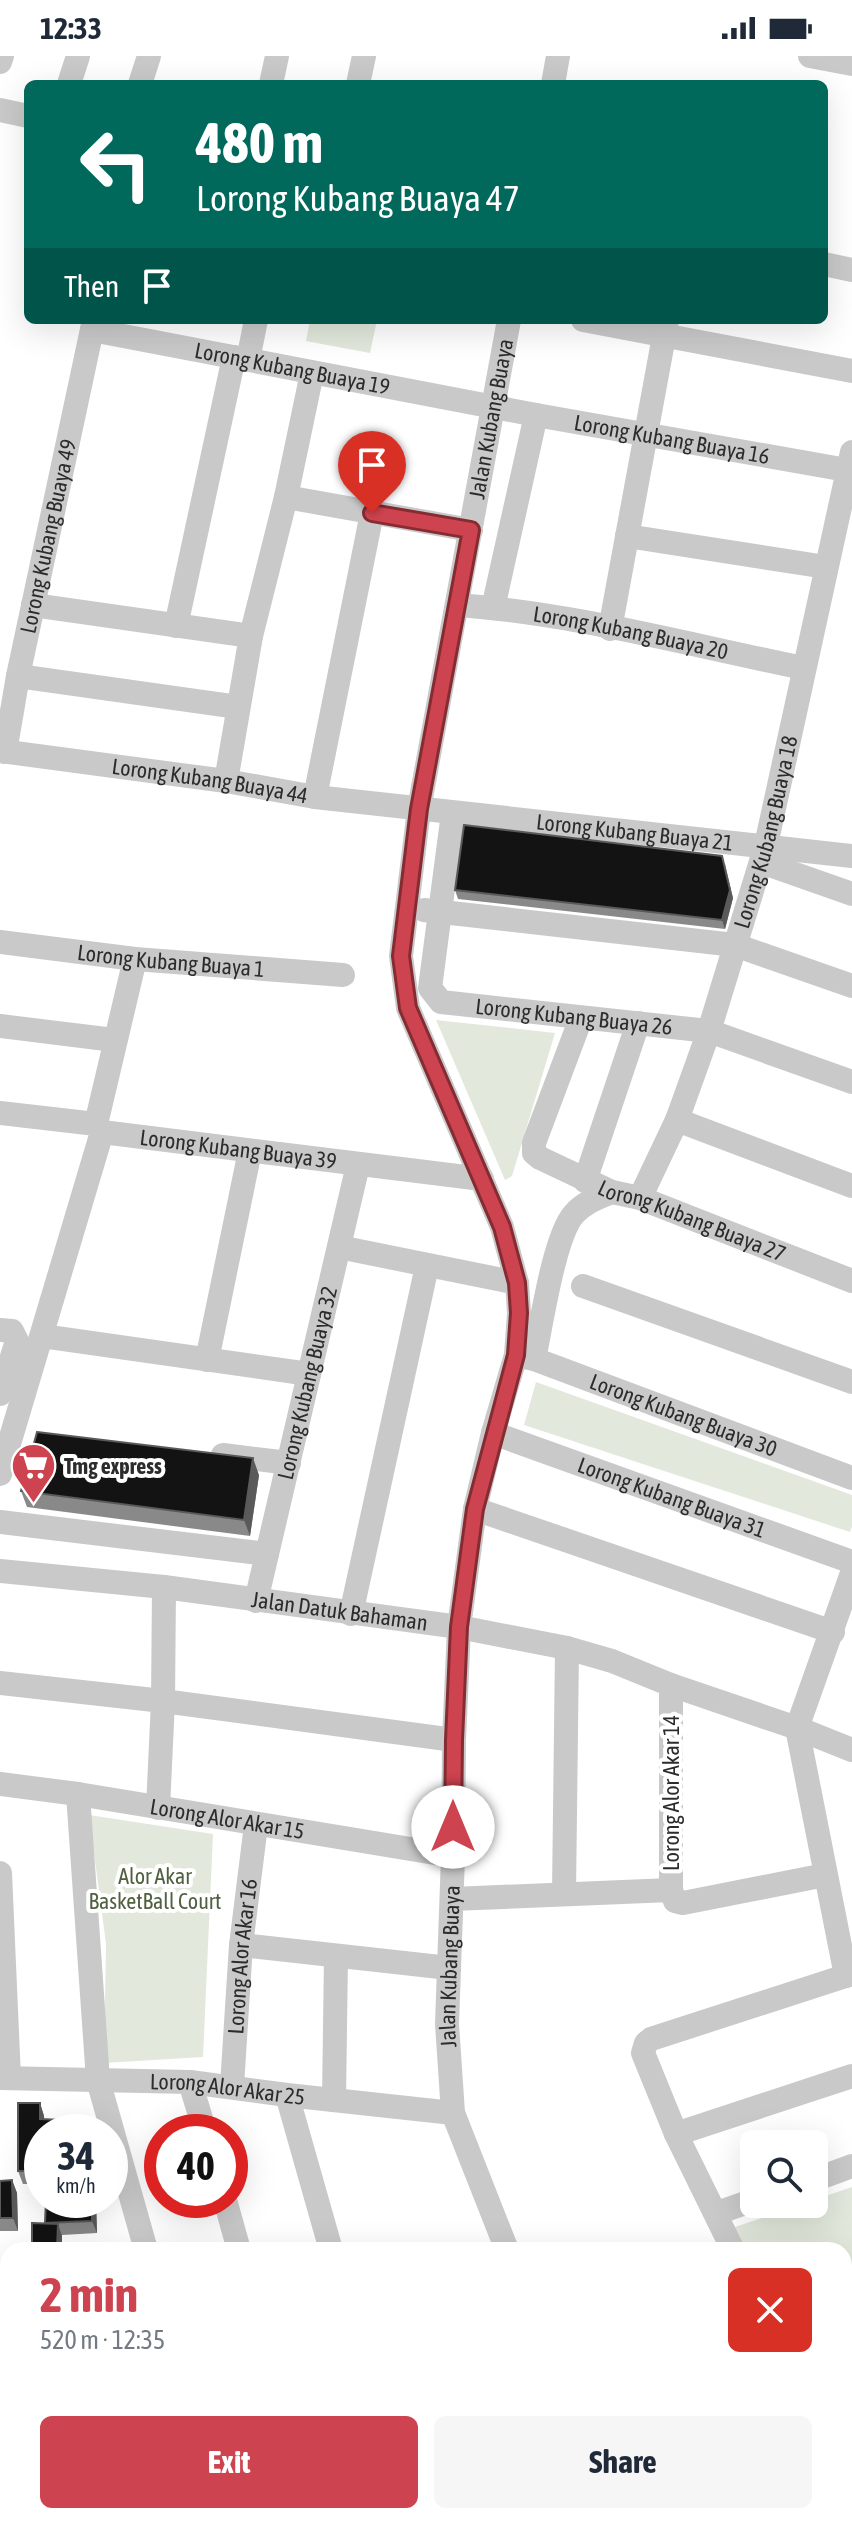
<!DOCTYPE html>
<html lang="en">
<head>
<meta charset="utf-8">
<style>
	body { margin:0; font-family:"Asap Condensed",sans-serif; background:#f6f6f7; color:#1f2937; height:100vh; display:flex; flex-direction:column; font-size:30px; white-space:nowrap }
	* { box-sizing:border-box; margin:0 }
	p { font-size:26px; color:#747a83 }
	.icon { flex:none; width:44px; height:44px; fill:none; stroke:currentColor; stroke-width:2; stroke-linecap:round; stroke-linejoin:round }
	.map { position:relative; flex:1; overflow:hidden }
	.side { position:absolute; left:0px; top:2186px; width:852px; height:282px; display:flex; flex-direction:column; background:#fff; border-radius:24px 24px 0 0; box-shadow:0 8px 32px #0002 }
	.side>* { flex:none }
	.top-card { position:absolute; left:24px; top:24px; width:804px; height:244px; border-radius:12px; box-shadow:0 8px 32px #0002; background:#00695c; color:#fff; overflow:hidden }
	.fabs { position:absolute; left:740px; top:2074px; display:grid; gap:16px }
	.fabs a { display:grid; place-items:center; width:88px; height:88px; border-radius:12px; background:#fff; box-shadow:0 8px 32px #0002; font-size:40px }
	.speed { position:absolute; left:24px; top:2058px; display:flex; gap:16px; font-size:40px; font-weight:700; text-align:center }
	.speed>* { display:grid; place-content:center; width:104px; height:104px; border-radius:50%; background:#fff; box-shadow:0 8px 32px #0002; line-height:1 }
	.speed small { font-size:20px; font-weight:400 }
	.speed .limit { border:12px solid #d22; background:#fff; color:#111 }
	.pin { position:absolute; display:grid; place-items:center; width:68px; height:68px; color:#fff; margin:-82px -34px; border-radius:50% 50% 50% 0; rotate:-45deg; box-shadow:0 0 8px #0007 }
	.pin .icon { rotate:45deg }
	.me { position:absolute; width:88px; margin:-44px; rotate:0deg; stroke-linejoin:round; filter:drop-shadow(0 0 6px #0008) }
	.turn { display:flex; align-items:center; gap:28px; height:168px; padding:0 40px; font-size:36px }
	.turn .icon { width:104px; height:104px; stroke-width:2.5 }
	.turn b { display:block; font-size:56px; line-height:68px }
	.then { display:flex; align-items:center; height:76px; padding:0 40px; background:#0003; gap:16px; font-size:30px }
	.round { display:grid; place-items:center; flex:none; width:84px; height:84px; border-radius:12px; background:#f6f6f7 }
	.summary { display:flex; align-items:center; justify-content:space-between; height:136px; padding:0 40px }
	h1 { font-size:48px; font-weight:700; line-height:60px; color:#cd434f }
	.button { display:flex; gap:16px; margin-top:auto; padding:16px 40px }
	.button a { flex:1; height:92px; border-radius:12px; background:#cd434f; color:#fff; font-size:32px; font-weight:700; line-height:92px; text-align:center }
	.button a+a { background:#f6f6f7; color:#1f2937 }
	.status { display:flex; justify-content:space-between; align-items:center; height:56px; padding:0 40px; background:#fff; direction:ltr }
	.status svg { height:22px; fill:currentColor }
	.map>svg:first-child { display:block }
</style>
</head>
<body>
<div class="status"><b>12:33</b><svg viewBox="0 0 49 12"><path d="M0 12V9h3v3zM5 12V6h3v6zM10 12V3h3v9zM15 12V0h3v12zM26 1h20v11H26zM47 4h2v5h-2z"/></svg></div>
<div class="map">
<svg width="852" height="2467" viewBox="0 0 852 2467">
	<rect width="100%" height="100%" fill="#fff"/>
	<!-- green -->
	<path fill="#e2e8db" d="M310 264H377L370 297 306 285Z
		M436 964 555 977 512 1120 505 1124Z
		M536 1326 852 1439V1471L850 1476 524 1369Z
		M89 1759 213 1778 203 2001 104 2007 106 1888Z
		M852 2131V2345L844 2349V2194H746L735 2171 803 2148H814V2144Z
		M221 2460H391L393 2467H224Z"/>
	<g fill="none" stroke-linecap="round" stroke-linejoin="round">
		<!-- minor -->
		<g stroke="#c9c9c9" stroke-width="24">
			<path d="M810 0 852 8"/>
			<path d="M0 6 2 0"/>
			<path d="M69 28 78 0"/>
			<path d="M140 28 149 0"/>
			<path d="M271 28 277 0"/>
			<path d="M358 28 364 0"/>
			<path d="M553 28 558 0"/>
			<path d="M0 54 28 60"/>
			<path d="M824 208 852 214"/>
			<path d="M583 264 852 315"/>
			<path id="s1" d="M92 274 536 359 852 415"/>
			<path d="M248 304 256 264"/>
			<path d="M286 441 471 474"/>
			<path d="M627 480 826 511"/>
			<path d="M33 549 251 580"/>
			<path id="s2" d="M457 549C572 557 690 589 803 612"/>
			<path d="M493 552 536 359"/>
			<path d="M176 570 234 301"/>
			<path d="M610 573 667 264"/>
			<path d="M18 620 238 651"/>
			<path id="s3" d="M0 695 226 725 315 741 852 800"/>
			<path id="s4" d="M5 696 18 620 94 264"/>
			<path d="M226 725 251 580 286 441 312 317"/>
			<path d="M315 741 372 457"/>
			<path id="s5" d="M453 757 430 932 441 946 709 975 852 1026"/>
			<path d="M761 806 852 838"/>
			<path d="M424 854 735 889 852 930"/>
			<path id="s6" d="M0 886 135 903 343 919"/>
			<path id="s7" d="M581 962 534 1087V1097L540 1102 612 1136 640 1142 852 1225"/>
			<path d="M0 970 114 984"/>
			<path id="s8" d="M0 1057 96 1068 102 1076 482 1123"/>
			<path d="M677 1064 852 1130"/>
			<path d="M96 1068 135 903"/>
			<path d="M585 1125 638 967"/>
			<path id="s9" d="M640 1142 677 1064 709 975 766 789 852 396"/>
			<path d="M339 1191 517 1227"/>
			<path d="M583 1230 852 1326"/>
			<path d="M0 1274 12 1275 17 1285 0 1338"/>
			<path d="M42 1280 309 1318"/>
			<path id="s10" d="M516 1299 534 1303 852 1422"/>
			<path d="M534 1303C541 1271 554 1180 574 1158 585 1146 597 1142 612 1136"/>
			<path d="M207 1304 250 1095"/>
			<path id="s11" d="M493 1377 852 1506"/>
			<path d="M223 1399 289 1407"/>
			<path d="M0 1418 102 1076"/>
			<path d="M475 1453 833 1576"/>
			<path d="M0 1466 267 1498"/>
			<path id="s12" d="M0 1515 164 1531 459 1571 567 1592 612 1605 671 1629 797 1672 852 1694"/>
			<path id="s13" d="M256 1545 358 1109"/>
			<path d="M351 1558 427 1210"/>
			<path d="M0 1627 163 1645 454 1684"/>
			<path d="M671 1629V1834L675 1845 683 1847 825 1819"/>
			<path id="s14" d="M0 1728 78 1738 453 1800"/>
			<path d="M78 1738 98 2024 146 2194"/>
			<path d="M158 1752 163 1645 164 1531"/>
			<path d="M0 1817 9 2022"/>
			<path d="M564 1838 567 1592"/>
			<path d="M452 1843 671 1834"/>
			<path d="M241 1889 449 1912"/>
			<path d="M846 1920 797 1672 852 1517"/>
			<path id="s15" d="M0 2022 190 2026 287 2039 453 2057"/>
			<path d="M190 2026 205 2076"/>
			<path id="s16" d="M232 2030 241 1889 256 1769"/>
			<path d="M287 2039 331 2194"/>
			<path d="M334 2044 336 1900"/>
			<path d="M676 2078 852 2020"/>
			<path d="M814 2124 852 2110"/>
			<path d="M225 2144 239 2194"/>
			<path d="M717 2157 754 2144"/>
			<path id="s17" d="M507 2194 453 2057 447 1968 453 1800 454 1684 459 1571 475 1453 493 1377 516 1299 519 1257 517 1227 502 1171 408 952 401 900 419 753 509 264"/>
			<path d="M733 2194 676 2078 643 1997 646 1987 651 1983 852 1918"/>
			<path d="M0 2228H8"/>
			<path d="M844 2355 852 2350"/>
			<path d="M0 2420H8"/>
			<path d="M844 2433 852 2448"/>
			<path d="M222 2460 224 2467"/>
			<path d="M405 2460 407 2467"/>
			<path d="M518 2460 521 2467"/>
			<path d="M624 2460 627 2467"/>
			<path d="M50 2467 51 2460"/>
			<path d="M839 2467 852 2459"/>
		</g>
	</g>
	<!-- wall -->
	<path fill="#898989" d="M725 808 733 842 725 873 458 843 455 834Z
		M259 1419 250 1480 27 1451 21 1435Z
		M40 2047 44 2060 42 2076V2128H23L18 2115Z
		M12 2124 17 2137 18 2175H0V2125Z
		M46 2144H96L97 2177 62 2179V2194H32V2192L46 2167Z"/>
	<!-- shaded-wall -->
	<path fill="#5a5a5a" d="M722 800 733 842 725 873 722 864Z
		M253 1402 259 1419 250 1480 244 1464Z
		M40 2047 44 2060 45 2076 40 2063Z
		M62 2064 66 2076H62Z
		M12 2124 17 2137 18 2175 13 2162Z
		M92 2144H96L97 2177 92 2165Z
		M58 2168 62 2180V2194H58L57 2193Z"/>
	<!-- building -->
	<path fill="#131313" stroke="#5a5a5a" stroke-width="2" d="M464 769 722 800 730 834 722 864 455 834Z
		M37 1376 253 1402 244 1464 21 1435Z
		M18 2047H40V2063L62 2064V2076H42V2115H18Z
		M12 2124 13 2162H0V2125Z
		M46 2144H92V2165L45 2167Z
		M32 2167 58 2168 57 2193 32 2192Z"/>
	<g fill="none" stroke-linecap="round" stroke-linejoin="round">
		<defs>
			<path id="route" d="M372 457 471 474 419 753 401 900 408 952 502 1171 517 1227 519 1257 516 1299 475 1453 459 1571 454 1684 453 1771"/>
		</defs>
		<!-- route casing -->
		<use href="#route" stroke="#852c33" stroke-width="20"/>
		<!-- route -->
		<use href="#route" stroke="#cd434f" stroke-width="14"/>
	</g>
	<!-- icons -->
	<defs>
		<symbol id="supermarket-pin" viewBox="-11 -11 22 30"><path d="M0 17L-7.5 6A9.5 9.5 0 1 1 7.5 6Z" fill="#cd434f" stroke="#fff"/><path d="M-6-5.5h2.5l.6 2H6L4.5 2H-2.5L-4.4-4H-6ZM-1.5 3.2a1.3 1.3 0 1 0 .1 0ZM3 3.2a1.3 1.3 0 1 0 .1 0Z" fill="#fff"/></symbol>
	</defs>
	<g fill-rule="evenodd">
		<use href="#supermarket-pin" x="8" y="1384" width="51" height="69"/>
	</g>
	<g text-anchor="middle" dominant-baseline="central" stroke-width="8" stroke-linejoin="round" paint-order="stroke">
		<!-- street labels -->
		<g font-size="22" fill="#2c2c2c" stroke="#fff">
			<text stroke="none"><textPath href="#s1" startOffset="204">Lorong Kubang Buaya 19</textPath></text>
			<text stroke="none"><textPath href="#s17" startOffset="1878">Jalan Kubang Buaya</textPath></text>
			<text stroke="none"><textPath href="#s1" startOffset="590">Lorong Kubang Buaya 16</textPath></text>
			<text stroke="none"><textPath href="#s4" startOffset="220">Lorong Kubang Buaya 49</textPath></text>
			<text stroke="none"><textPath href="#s2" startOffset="176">Lorong Kubang Buaya 20</textPath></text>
			<text stroke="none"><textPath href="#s3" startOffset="212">Lorong Kubang Buaya 44</textPath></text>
			<text stroke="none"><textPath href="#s3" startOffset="640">Lorong Kubang Buaya 21</textPath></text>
			<text stroke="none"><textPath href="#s9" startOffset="388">Lorong Kubang Buaya 18</textPath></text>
			<text stroke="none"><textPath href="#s6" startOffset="172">Lorong Kubang Buaya 1</textPath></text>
			<text stroke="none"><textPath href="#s5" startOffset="328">Lorong Kubang Buaya 26</textPath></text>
			<text stroke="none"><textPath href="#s8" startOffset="244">Lorong Kubang Buaya 39</textPath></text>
			<text stroke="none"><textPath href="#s7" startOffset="316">Lorong Kubang Buaya 27</textPath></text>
			<text stroke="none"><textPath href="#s13" startOffset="224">Lorong Kubang Buaya 32</textPath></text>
			<text stroke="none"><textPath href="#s10" startOffset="178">Lorong Kubang Buaya 30</textPath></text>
			<text stroke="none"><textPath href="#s11" startOffset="190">Lorong Kubang Buaya 31</textPath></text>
			<text stroke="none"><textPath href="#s12" startOffset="342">Jalan Datuk Bahaman</textPath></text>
			<text transform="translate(671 1737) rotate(-90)">Lorong Alor Akar 14</text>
			<text stroke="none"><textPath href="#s14" startOffset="230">Lorong Alor Akar 15</textPath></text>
			<text stroke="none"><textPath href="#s16" startOffset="130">Lorong Alor Akar 16</textPath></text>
			<text stroke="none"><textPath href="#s17" startOffset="294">Jalan Kubang Buaya</textPath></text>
			<text stroke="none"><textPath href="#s15" startOffset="228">Lorong Alor Akar 25</textPath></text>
		</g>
		<!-- poi labels -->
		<g font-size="22" font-weight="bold" fill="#2c2c2c" stroke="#fff" text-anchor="start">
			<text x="64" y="1410">Tmg express</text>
		</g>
		<!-- park labels -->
		<g font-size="22" fill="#50613f" stroke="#fff">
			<text x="155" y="1820">Alor Akar<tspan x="155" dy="25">BasketBall Court</tspan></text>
		</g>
	</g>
</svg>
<div class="fabs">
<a><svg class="icon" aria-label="search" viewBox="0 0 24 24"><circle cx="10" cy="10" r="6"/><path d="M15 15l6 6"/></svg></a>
</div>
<div class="speed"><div>34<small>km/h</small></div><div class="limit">40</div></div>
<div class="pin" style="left:372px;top:457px;background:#d93025"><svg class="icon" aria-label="arrive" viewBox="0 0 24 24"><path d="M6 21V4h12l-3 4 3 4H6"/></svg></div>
<svg class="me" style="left:453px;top:1771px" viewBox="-20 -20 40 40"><circle r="19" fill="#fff"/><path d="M0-13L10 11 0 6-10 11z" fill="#cd434f"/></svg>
<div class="top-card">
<div class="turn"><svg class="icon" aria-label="left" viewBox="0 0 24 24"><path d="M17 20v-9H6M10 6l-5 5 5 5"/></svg><div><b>480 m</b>Lorong Kubang Buaya 47</div></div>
<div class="then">Then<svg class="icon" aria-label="arrive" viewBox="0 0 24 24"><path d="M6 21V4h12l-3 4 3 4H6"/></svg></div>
</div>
<section class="side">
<div class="summary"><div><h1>2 min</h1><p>520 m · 12:35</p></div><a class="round" style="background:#d93025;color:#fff"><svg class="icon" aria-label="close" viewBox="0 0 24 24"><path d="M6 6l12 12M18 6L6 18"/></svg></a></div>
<div class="button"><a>Exit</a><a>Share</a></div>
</section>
</div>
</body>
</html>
